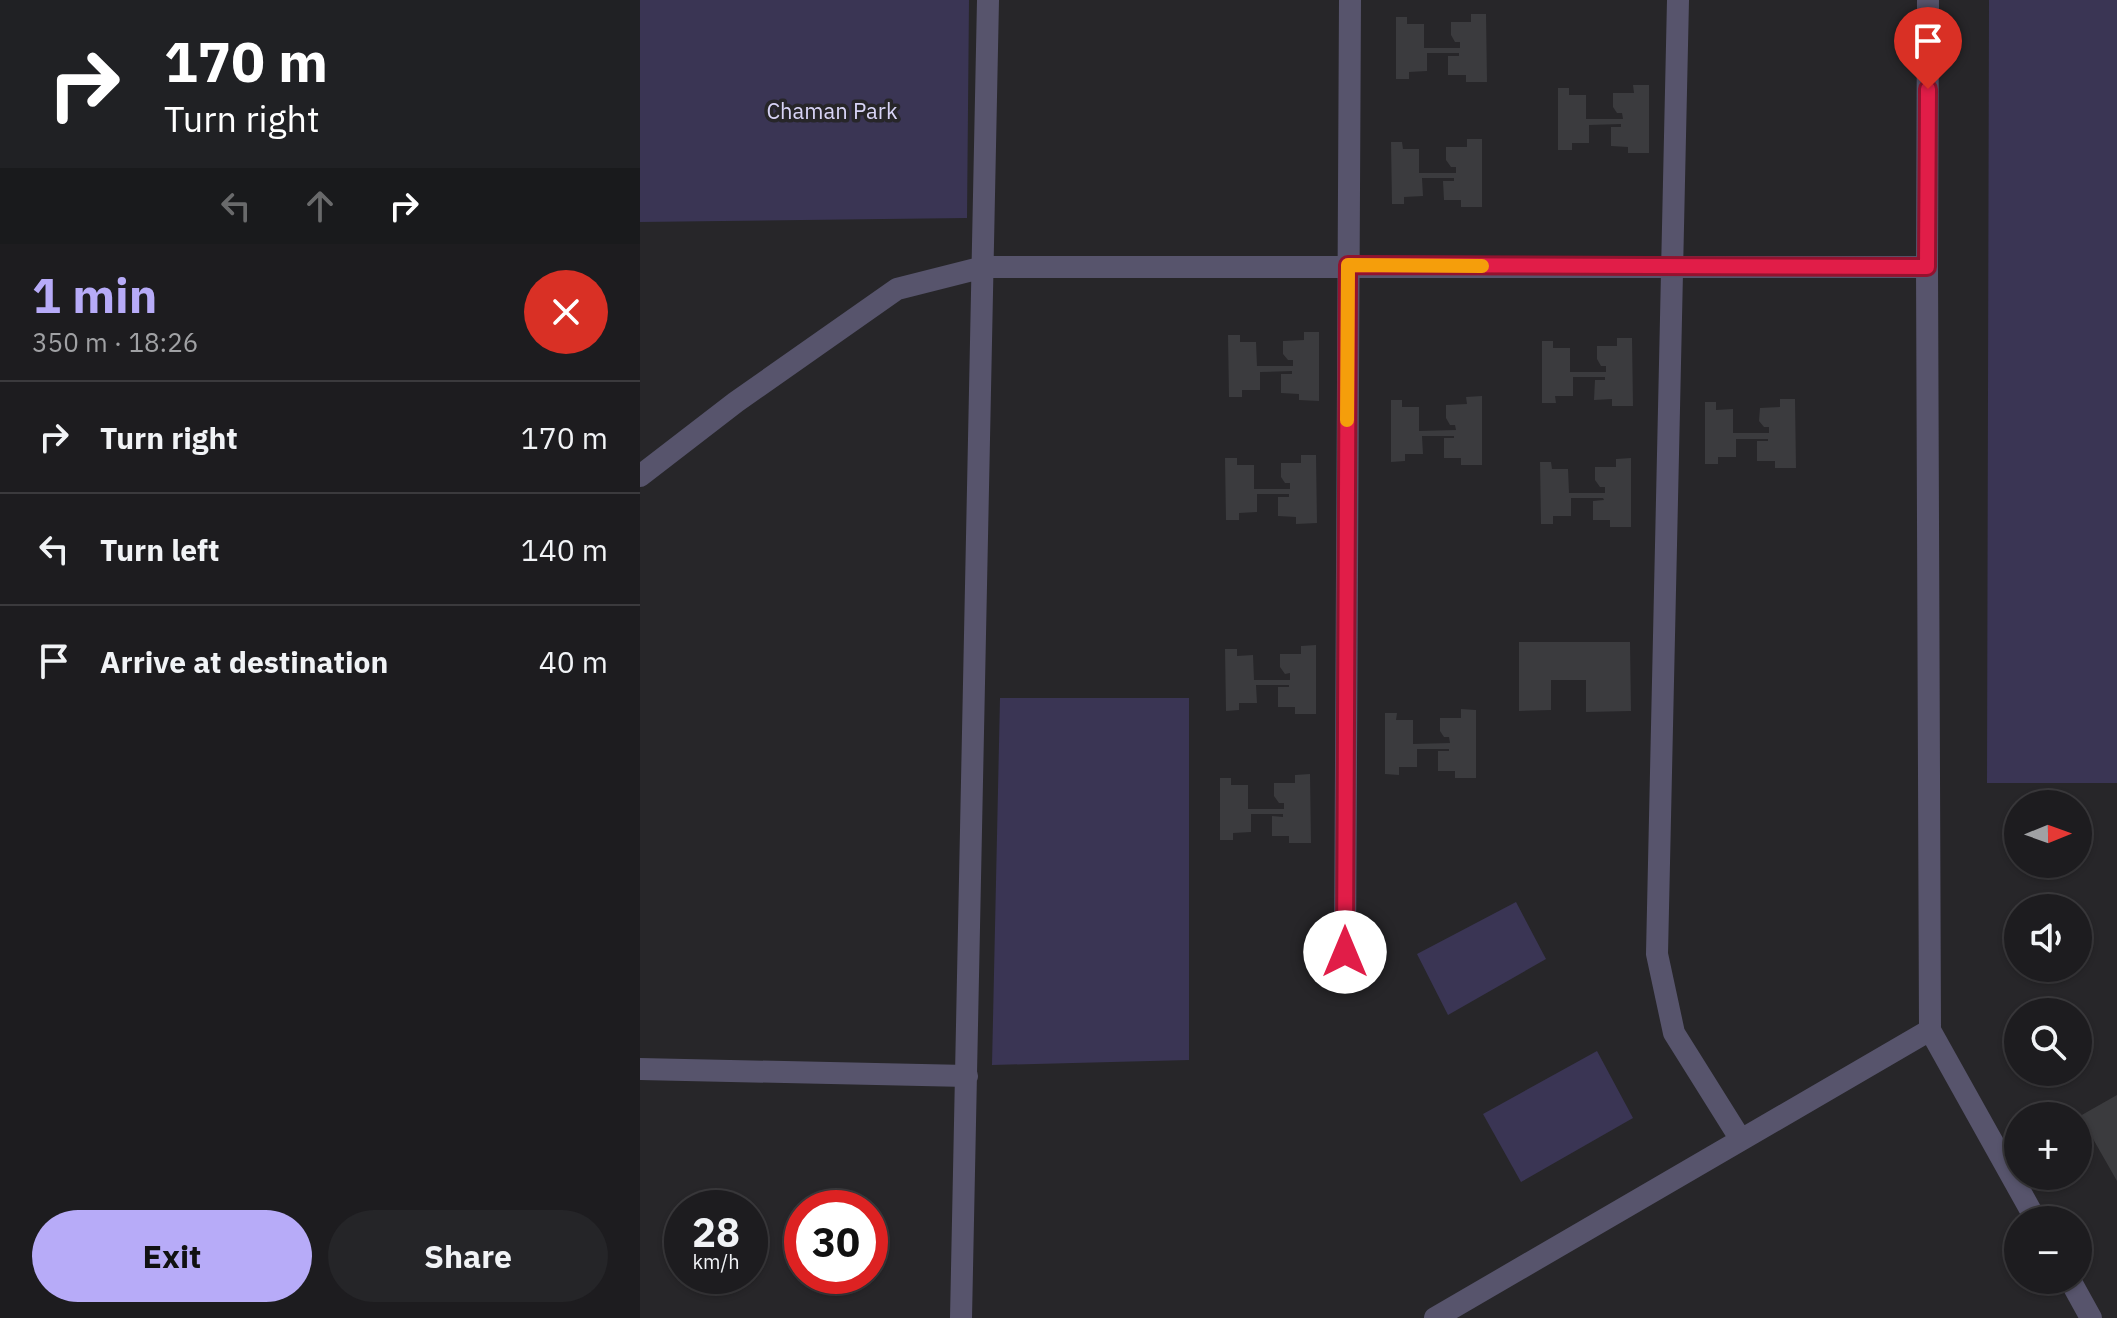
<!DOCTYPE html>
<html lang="en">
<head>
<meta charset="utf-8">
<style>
	body { margin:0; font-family:"IBM Plex Sans",sans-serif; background:#252528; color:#f1f3f6; height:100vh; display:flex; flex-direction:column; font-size:30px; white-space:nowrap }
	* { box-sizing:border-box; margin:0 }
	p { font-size:26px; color:#a0a1a4 }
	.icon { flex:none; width:44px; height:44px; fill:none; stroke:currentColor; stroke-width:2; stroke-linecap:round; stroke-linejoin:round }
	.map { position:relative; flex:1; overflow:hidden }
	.sheet { display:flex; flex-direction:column; background:#1d1c1f; width:640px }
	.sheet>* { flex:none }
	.top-card { background:#202124; color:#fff; overflow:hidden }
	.needle { width:52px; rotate:89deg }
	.buttons { position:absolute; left:1364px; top:790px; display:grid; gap:16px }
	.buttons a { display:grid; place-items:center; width:88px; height:88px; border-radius:50%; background:#1d1c1f; box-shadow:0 2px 6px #0004,0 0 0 2px #3b3a3d; font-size:40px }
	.speed { position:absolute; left:24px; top:1190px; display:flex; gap:16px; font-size:40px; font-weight:700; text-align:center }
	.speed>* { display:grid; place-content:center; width:104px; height:104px; border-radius:50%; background:#1d1c1f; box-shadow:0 2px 6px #0004,0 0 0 2px #3b3a3d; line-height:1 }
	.speed small { font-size:20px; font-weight:400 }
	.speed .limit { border:12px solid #d22; background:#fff; color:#111 }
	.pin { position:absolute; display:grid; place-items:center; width:68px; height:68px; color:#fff; margin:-82px -34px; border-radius:50% 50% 50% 0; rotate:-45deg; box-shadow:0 0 8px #0007 }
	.pin .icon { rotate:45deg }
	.me { position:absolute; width:88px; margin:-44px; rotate:0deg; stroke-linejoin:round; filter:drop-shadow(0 0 6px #0008) }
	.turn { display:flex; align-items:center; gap:28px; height:168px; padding:0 32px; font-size:36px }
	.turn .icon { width:104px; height:104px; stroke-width:2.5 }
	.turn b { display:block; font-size:56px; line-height:68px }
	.lanes { display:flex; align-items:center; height:76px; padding:0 32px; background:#0003; justify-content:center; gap:40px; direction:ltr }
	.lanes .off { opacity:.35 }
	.round { display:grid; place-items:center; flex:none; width:84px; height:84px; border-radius:42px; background:#252528 }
	.headline { display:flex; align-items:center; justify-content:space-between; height:136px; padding:0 32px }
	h1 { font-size:48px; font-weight:700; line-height:60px; color:#b7abf8 }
	.button { display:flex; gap:16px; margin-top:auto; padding:16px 32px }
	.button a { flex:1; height:92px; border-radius:48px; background:#b7abf8; color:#111; font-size:32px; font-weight:700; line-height:92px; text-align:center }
	.button a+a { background:#252528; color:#f1f3f6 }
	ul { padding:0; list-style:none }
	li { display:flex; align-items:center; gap:24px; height:112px; padding:0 32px; border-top:2px solid #3b3a3d }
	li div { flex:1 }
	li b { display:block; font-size:30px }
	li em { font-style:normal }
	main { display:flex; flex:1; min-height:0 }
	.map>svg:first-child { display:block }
</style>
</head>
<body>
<main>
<section class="sheet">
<div class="top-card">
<div class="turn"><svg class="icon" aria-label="right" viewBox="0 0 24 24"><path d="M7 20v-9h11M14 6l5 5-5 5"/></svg><div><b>170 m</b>Turn right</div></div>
<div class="lanes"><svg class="icon off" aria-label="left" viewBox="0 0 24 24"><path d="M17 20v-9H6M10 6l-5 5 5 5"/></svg><svg class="icon off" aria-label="ahead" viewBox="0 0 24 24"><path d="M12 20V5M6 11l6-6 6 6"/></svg><svg class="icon" aria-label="right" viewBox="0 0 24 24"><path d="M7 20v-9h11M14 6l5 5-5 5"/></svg></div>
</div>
<div class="headline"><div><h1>1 min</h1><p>350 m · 18:26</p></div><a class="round" style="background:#d93025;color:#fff"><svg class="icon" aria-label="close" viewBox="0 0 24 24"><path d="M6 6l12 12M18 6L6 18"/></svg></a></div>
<ul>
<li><svg class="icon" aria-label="right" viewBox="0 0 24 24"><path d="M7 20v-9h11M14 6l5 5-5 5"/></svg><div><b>Turn right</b></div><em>170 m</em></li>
<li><svg class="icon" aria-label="left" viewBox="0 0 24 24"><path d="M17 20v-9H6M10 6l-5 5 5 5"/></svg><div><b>Turn left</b></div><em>140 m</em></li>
<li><svg class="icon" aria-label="arrive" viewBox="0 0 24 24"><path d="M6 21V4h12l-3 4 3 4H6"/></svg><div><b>Arrive at destination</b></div><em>40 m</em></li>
</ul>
<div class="button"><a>Exit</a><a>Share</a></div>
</section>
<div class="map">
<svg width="1477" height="1318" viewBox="0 0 1477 1318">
	<rect width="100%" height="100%" fill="#272629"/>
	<!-- green -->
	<path fill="#3a3554" d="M0 0H329L327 218 0 222Z
		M1349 0H1477V783H1347Z
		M360 698H549V1060L352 1065Z
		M876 902 906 959 808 1015 777 954Z
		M957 1051 993 1118 881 1182 843 1114Z"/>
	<!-- building -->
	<path fill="#3b3b3e" d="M831 14H846L847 82H826V75H808V56H819V53H787V71L769 72V79H756V17H767V24H784V48H820V42H815L811 35V22H831Z
		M993 85H1009V153H988V147L971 146V127H981V124L949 125V143H932V150H918V88H929V95H946V119H983L982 113H977L973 107V93H994Z
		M827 139H842V207H821V200H804L803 181H814V178H782L783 196 764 197V204H752L751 142H762L763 149H779V173H816V167H811L806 160V147H827Z
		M664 332H679V401L659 400V394L641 393V374H652V371L620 372V390H602V397H589L588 335H600V342H616L617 366H653V360H648L643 354V341L664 340Z
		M977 338H992L993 406H972V399L954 400 955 380H965V377H933V396H915L916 403H902V341H913V348H930V372H966V366H961L957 359V346H977Z
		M842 396V465H821V458H804V438H814V436H782L783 454H765V461L751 462V400H762V407H779V431L816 430 815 425H810L806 418V405L827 404 826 397Z
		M1140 399H1155L1156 468H1135V461H1117V441H1128V439H1096V457H1078V464H1065V402H1076V410L1093 409V433H1129V427H1124L1119 421 1120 408 1140 407Z
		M661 455H676L677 523 656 524V517L638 516V497H649V494H617V512L599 513V520H586L585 458H597V465H614V489H650V483H645L641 477V463H661Z
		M991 458V527H970V520H953V501L964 500 963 498H931V516H913V524H901L900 462H911L912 469H928L929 493H965V487H960L955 480V467H976V459Z
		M879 642H990L991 711 946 712V680H911V710L879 711Z
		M676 645V714H655V707H638V687H649V685H616L617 703H599V710L586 711 585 649H597V656L613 655 614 680H650V673L645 674 640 667V654H661V646Z
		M821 709 836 710V778H815V771H798V751H809V749H777V767H759V775L745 774V713H757L756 720H773V744L810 743 809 737H804L800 731V718H821Z
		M670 774 671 843H649V836H632V816L643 817V814H611V832L593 833V840H580V778H591V785H608V809H644V803H639L634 796V783H655V775Z
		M1477 1095V1181L1440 1116Z"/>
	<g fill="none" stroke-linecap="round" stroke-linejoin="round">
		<!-- minor -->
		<path stroke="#57546c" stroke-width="22" d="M1038 0 1017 954 1034 1033 1101 1140
			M1288 0 1287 267 1290 1030 1396 1220
			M0 476 96 402 257 289 344 267H1287
			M705 952 710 0
			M0 1069 327 1076
			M1430 1280 1451 1318
			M321 1318 348 0
			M795 1318 1290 1030"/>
	</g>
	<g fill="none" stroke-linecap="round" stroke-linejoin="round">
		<defs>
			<path id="route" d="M705 952 708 265 1287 267 1288 89"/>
		</defs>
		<!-- route casing -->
		<use href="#route" stroke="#92132f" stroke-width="20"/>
		<!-- route -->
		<use href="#route" stroke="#e11d48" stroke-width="14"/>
		<!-- slow -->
		<path stroke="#f59e0b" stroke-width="14" d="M707 420 708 265 842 266"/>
	</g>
	<g text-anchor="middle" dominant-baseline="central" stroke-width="7" stroke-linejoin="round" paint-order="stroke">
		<!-- park labels -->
		<g font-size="22" fill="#d8d4f6" stroke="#272629">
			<text x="192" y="110">Chaman Park</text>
		</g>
	</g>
</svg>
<div class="buttons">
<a><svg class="needle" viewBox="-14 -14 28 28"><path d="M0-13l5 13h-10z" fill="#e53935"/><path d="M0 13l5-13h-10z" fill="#a0a1a4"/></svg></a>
<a><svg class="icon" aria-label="sound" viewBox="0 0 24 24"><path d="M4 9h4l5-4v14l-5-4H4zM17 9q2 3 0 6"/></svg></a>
<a><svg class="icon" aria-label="search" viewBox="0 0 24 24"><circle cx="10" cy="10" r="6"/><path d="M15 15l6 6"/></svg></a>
<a>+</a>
<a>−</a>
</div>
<div class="speed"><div>28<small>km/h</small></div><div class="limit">30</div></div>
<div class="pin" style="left:1288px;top:89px;background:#d93025"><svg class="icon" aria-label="arrive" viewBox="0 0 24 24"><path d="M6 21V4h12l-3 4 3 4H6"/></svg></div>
<svg class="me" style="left:705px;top:952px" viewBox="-20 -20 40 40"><circle r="19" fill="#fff"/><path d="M0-13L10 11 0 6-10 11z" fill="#e11d48"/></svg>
</div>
</main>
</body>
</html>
